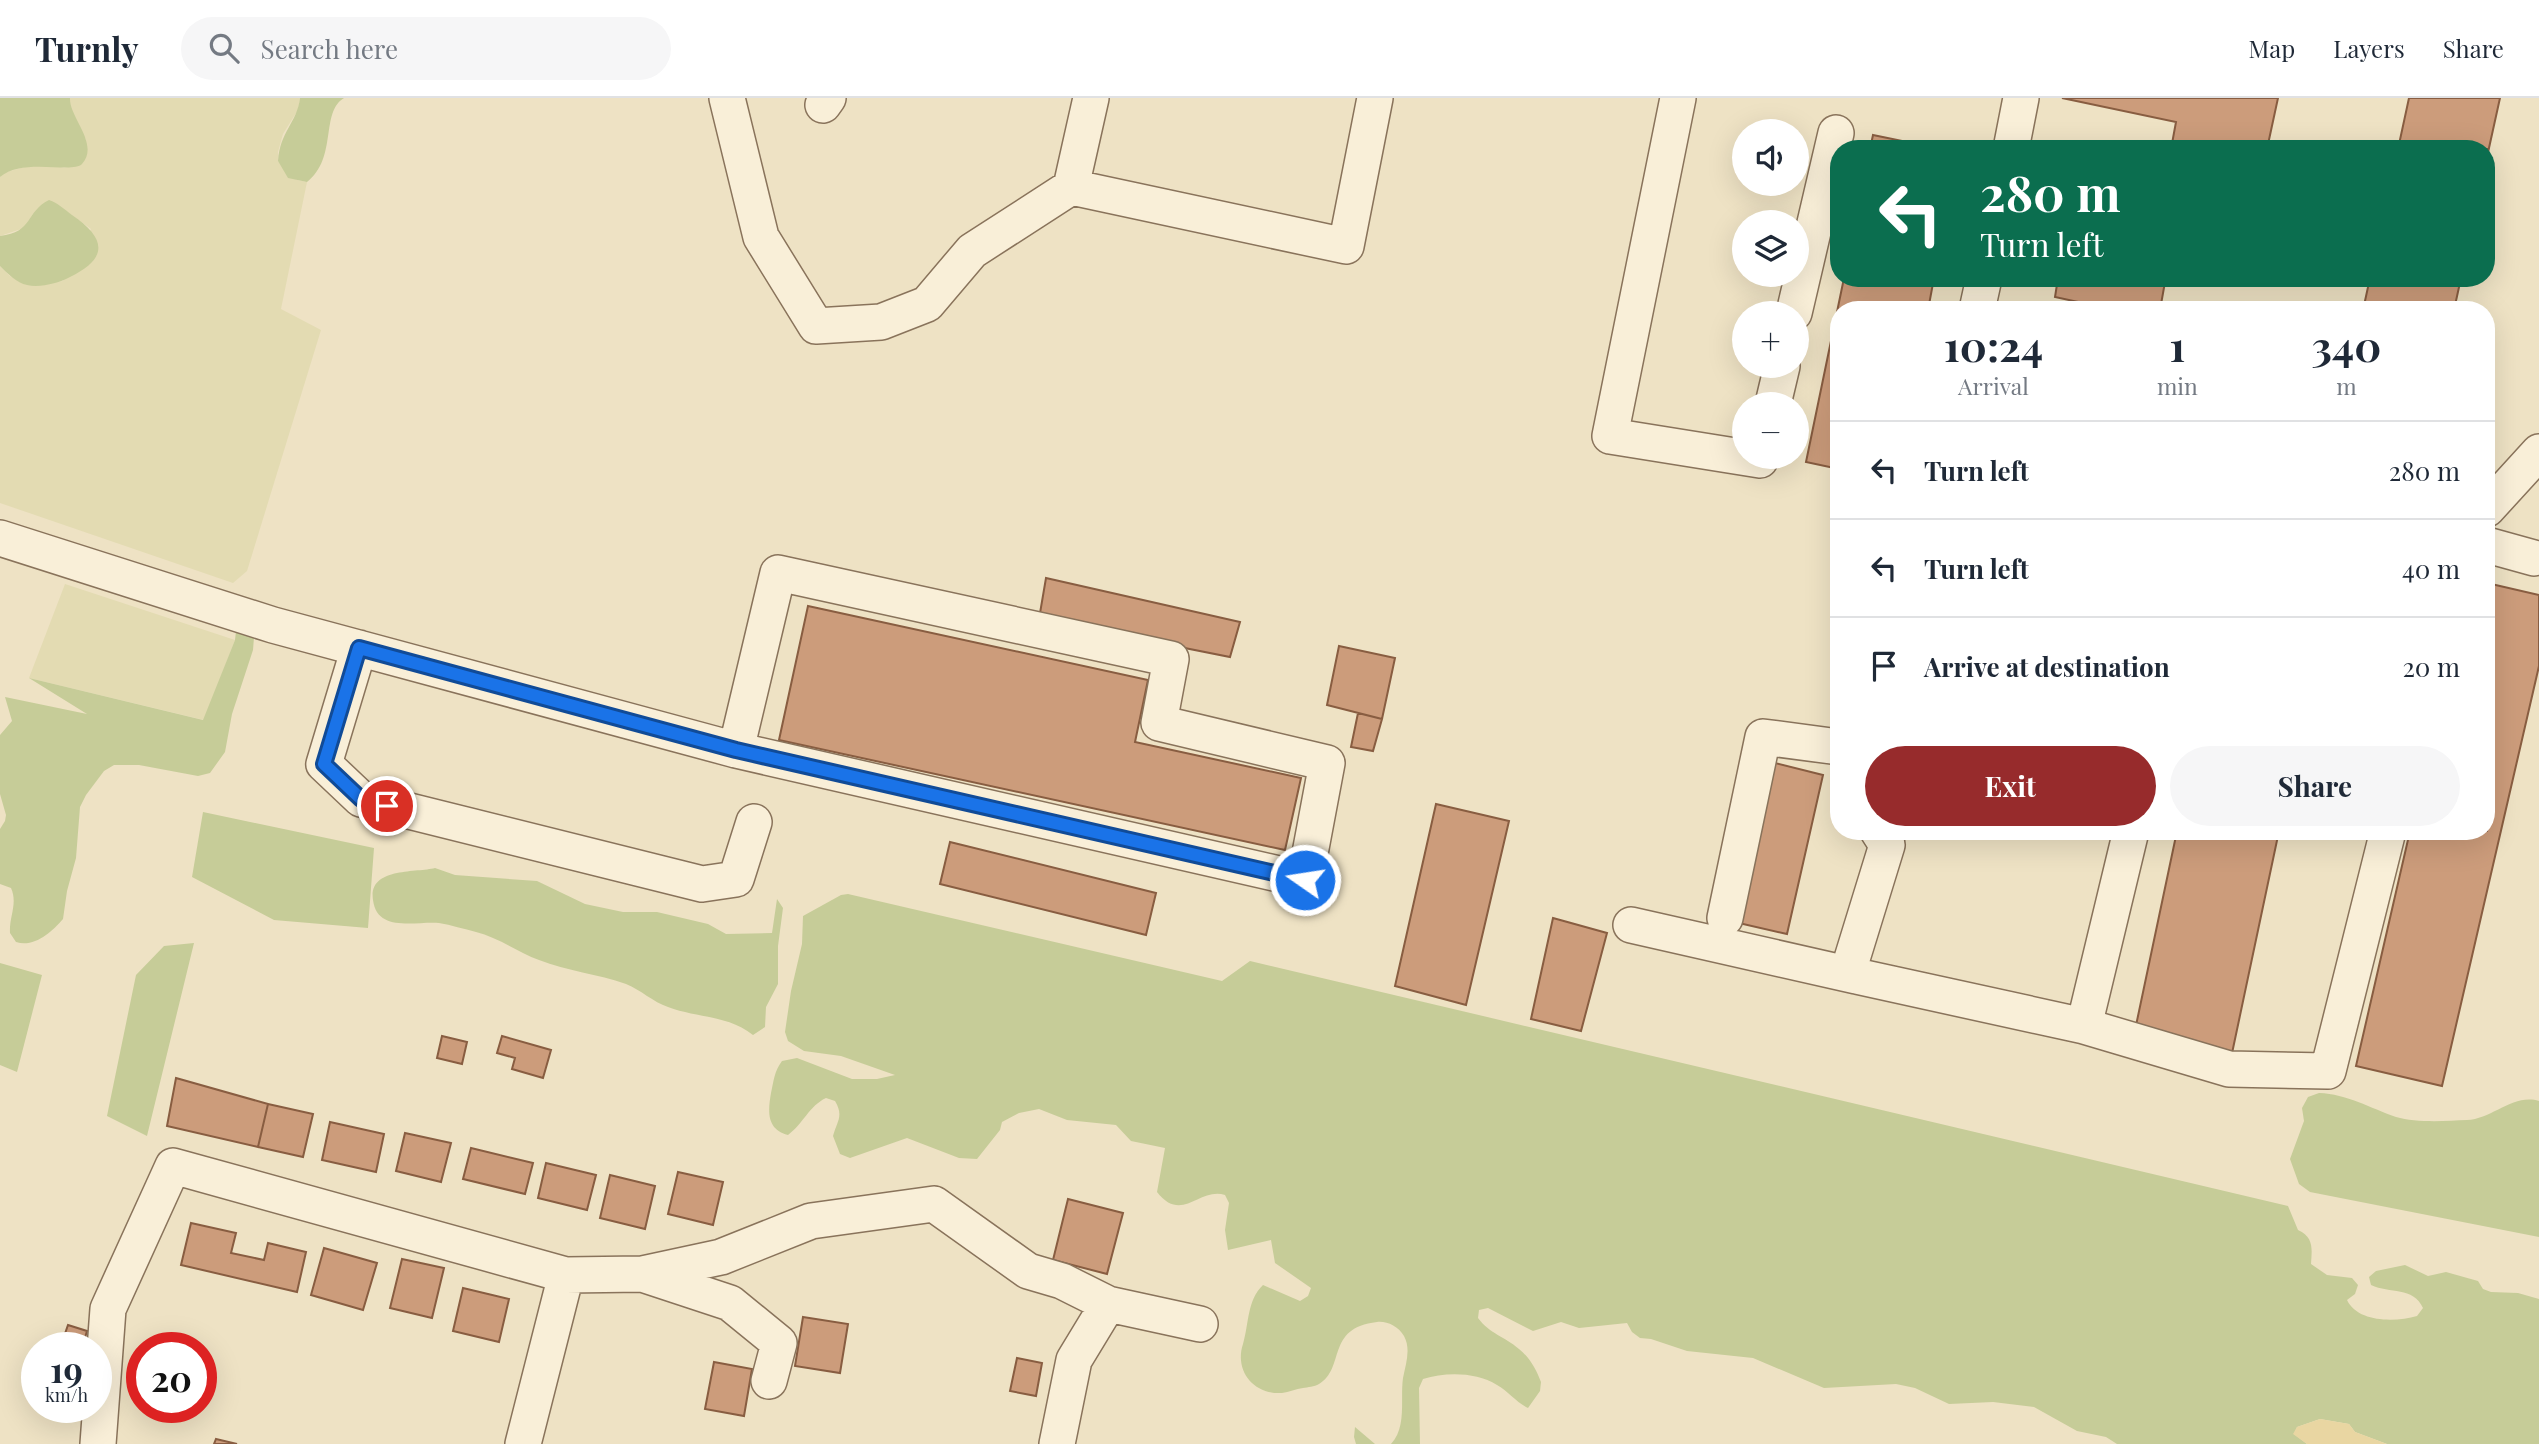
<!DOCTYPE html>
<html lang="en">
<head>
<meta charset="utf-8">
<style>
	body { margin:0; font-family:"Playfair Display",serif; background:#f6f6f7; color:#1f2937; height:100vh; display:flex; flex-direction:column; font-size:26px; white-space:nowrap }
	* { box-sizing:border-box; margin:0 }
	p { font-size:23px; color:#747a83 }
	.icon { flex:none; width:38px; height:38px; fill:none; stroke:currentColor; stroke-width:2; stroke-linecap:round; stroke-linejoin:round }
	.map { position:relative; flex:1; overflow:hidden }
	.side { position:absolute; left:1830px; top:203px; width:665px; height:539px; display:flex; flex-direction:column; background:#fff; border-radius:28px; box-shadow:0 7px 28px #0002 }
	.side>* { flex:none }
	.guide { position:absolute; left:1830px; top:42px; width:665px; height:147px; border-radius:28px; box-shadow:0 7px 28px #0002; background:#0b6e4f; color:#fff; overflow:hidden }
	.buttons { position:absolute; left:1732px; top:21px; display:grid; gap:14px }
	.buttons a { display:grid; place-items:center; width:77px; height:77px; border-radius:50%; background:#fff; box-shadow:0 7px 28px #0002; font-size:35px }
	.speed { position:absolute; left:21px; top:1234px; display:flex; gap:14px; font-size:35px; font-weight:700; text-align:center }
	.speed>* { display:grid; place-content:center; width:91px; height:91px; border-radius:50%; background:#fff; box-shadow:0 7px 28px #0002; line-height:1 }
	.speed small { font-size:18px; font-weight:400 }
	.speed .limit { border:10px solid #d22; background:#fff; color:#111 }
	.pin { position:absolute; display:grid; place-items:center; width:60px; height:60px; color:#fff; margin:-30px; border:4px solid #fff; border-radius:50%; box-shadow:0 2px 7px #0007 }
	.me { position:absolute; width:77px; margin:-38px; rotate:283deg; stroke-linejoin:round; filter:drop-shadow(0 0 5px #0008) }
	.turn { display:flex; align-items:center; gap:24px; height:147px; padding:0 35px; font-size:32px }
	.turn .icon { width:91px; height:91px; stroke-width:2.5 }
	.turn b { display:block; font-size:49px; line-height:60px }
	.eta { display:flex; justify-content:space-evenly; align-items:center; height:119px; text-align:center }
	.eta b { font-size:42px; font-weight:700; line-height:49px }
	.action { display:flex; gap:14px; margin-top:auto; padding:14px 35px }
	.action a { flex:1; height:80px; border-radius:42px; background:#972b2c; color:#fff; font-size:28px; font-weight:700; line-height:80px; text-align:center }
	.action a+a { background:#f6f6f7; color:#1f2937 }
	ul { padding:0; list-style:none }
	li { display:flex; align-items:center; gap:21px; height:98px; padding:0 35px; border-top:2px solid #e0e1e3 }
	li div { flex:1 }
	li b { display:block; font-size:26px }
	li em { font-style:normal }
	header { display:flex; align-items:center; gap:42px; box-sizing:border-box; height:98px; padding:0 35px; background:#fff; border-bottom:2px solid #e0e1e3 }
	header strong { font-size:33px }
	nav { display:flex; gap:38px; margin-inline-start:auto; font-size:24px }
	.search { width:490px; height:63px; background:#f6f6f7; display:flex; align-items:center; gap:18px; box-sizing:border-box; padding:0 24px; border-radius:38px; color:#747a83; font-size:26px }
	.map>svg:first-child { display:block }
</style>
</head>
<body>
<header>
<strong>Turnly</strong>
<div class="search"><svg class="icon" aria-label="search" viewBox="0 0 24 24"><circle cx="10" cy="10" r="6"/><path d="M15 15l6 6"/></svg>Search here</div>
<nav><a>Map</a><a>Layers</a><a>Share</a></nav>
</header>
<div class="map">
<svg width="2539" height="1346" viewBox="0 0 2539 1346">
	<rect width="100%" height="100%" fill="#eee2c4"/>
	<!-- farmland -->
	<path fill="#e3dbb2" d="M70 0H300L298 12 283 36 278 54V63L297 82 307 84 281 211 321 232 247 473 233 485 0 405V168L10 178 27 187 63 183 91 131 55 105 33 116 24 130 0 138V79L6 74 33 67H55L64 70 81 66 85 59 86 42 69 9Z
		M65 486 235 542 204 622 29 580Z"/>
	<!-- green -->
	<path fill="#c6cc98" d="M0 0H70C69 19 100 46 82 66 72 76 23 59 0 79Z
		M300 0H344C320 14 338 60 307 84L288 80 278 63C280 33 297 25 300 0Z
		M49 102C58 105 64 111 72 117 106 140 109 160 70 179 59 185 40 190 27 187 17 185 7 175 0 168V138C34 134 25 114 49 102Z
		M236 533H251L254 539 253 552 232 616 225 654 210 675 198 678 139 667H114L104 673 86 697 80 709 76 760 67 793 63 821C52 834 34 850 16 844L10 835C9 818 18 806 11 790L0 786V731L5 723 6 717 0 696V637L12 623 5 599 87 616 29 580 203 622 235 542Z
		M203 714 374 750 368 830 274 822 192 779Z
		M435 770 455 777 537 783 585 806 623 814H657L708 826 726 836 772 835 777 801 783 810 778 848V886L766 909 765 929 753 937C728 917 697 920 668 909 653 904 641 892 626 886 598 876 567 873 539 862 518 854 497 839 476 834 464 831 451 827 439 825 416 823 377 835 373 802 368 769 416 775 435 770Z
		M848 796 1222 883 1250 863 2288 1108 2298 1132C2314 1139 2312 1151 2311 1166L2327 1177 2352 1180 2358 1187 2355 1196 2347 1202C2358 1225 2396 1224 2417 1218L2423 1210C2413 1188 2390 1196 2371 1187L2369 1179 2376 1173 2405 1167 2428 1178 2446 1174 2478 1183 2483 1191 2491 1194 2518 1195 2539 1201V1346H2387L2355 1334 2349 1326 2320 1321 2297 1329 2294 1336 2307 1346H2117L2106 1339 2077 1333 2034 1309 1993 1304 1949 1306 1915 1290 1896 1286 1824 1290 1753 1260 1687 1253 1651 1241 1640 1240 1632 1234 1627 1225 1579 1230 1561 1224 1533 1233 1488 1210 1479 1212 1478 1220C1490 1236 1504 1238 1519 1251 1530 1260 1536 1271 1541 1284L1540 1293 1528 1310C1516 1304 1509 1294 1497 1287 1476 1274 1446 1274 1423 1281L1419 1290 1420 1346H1391C1407 1329 1400 1302 1403 1280 1406 1265 1411 1251 1404 1238 1398 1228 1387 1223 1377 1224 1325 1230 1346 1270 1319 1286 1314 1289 1308 1289 1303 1290 1296 1291 1289 1294 1282 1295 1254 1297 1234 1273 1243 1246 1249 1226 1247 1202 1263 1187L1300 1203 1308 1198 1311 1190 1275 1165 1271 1142 1228 1152 1225 1132 1229 1105 1225 1097C1199 1089 1182 1126 1157 1094L1165 1050 1131 1043 1116 1027 1067 1022 1039 1011 1019 1015 1002 1024 1000 1032 977 1061 959 1060 907 1040 850 1060 840 1056 833 1038C837 1023 844 1018 835 1003L826 1000C809 1008 803 1026 788 1037 766 1031 768 1013 771 995 774 982 774 974 782 963L797 960 852 981H877L895 977 841 958 804 953 788 943 785 934 791 893 802 846 803 818 841 797Z
		M194 845 147 1038 107 1018 136 877 164 848Z
		M0 865 42 877 17 974 0 967Z
		M2319 995C2347 996 2370 1010 2396 1019 2416 1025 2446 1023 2467 1022 2492 1021 2514 995 2539 1003V1139L2310 1094 2299 1086 2290 1061 2304 1023 2302 1010 2308 999Z
		M1355 1329 1375 1346H1356L1354 1339Z"/>
	<!-- sand -->
	<path fill="#e9d6a2" d="M2320 1321 2349 1326 2355 1334 2387 1346H2307L2293 1336 2297 1329Z"/>
	<!-- building -->
	<path fill="#cc9c7b" stroke="#885d41" stroke-width="2" d="M2062 0H2278L2267 51H2171L2176 24Z
		M2409 0H2500L2487 59V51H2398Z
		M1873 37 1941 51H1870Z
		M1844 180H1934L1928 212H1839V371L1806 364Z
		M2058 180H2144L2165 184 2160 212H2115L2055 199Z
		M2370 180H2461L2454 212H2363Z
		M1046 480 1240 524 1230 559 1039 521Z
		M2487 485 2539 497V568L2442 988 2356 968 2410 733H2487Z
		M808 508 1148 582 1135 644 1301 680 1285 752 779 642Z
		M1339 548 1395 560 1382 621 1327 607Z
		M1358 615 1382 621 1373 653 1351 649Z
		M1767 663 1823 677 1787 836 1730 823Z
		M1436 706 1509 723 1466 907 1395 888Z
		M2177 733H2279L2231 960 2134 937Z
		M950 744 1156 795 1146 837 940 786Z
		M1553 820 1607 835 1581 933 1531 921Z
		M442 938 467 944 462 966 437 960Z
		M502 938 551 952 543 980 512 971 515 960 497 955Z
		M176 980 268 1006 258 1049 167 1028Z
		M268 1006 313 1016 303 1059 258 1049Z
		M330 1024 384 1036 376 1074 322 1062Z
		M405 1035 451 1045 441 1084 396 1073Z
		M471 1050 533 1065 525 1096 463 1081Z
		M546 1065 596 1077 587 1112 538 1100Z
		M678 1074 723 1084 713 1127 668 1116Z
		M610 1077 655 1088 645 1131 600 1120Z
		M1068 1101 1123 1115 1107 1176 1053 1162Z
		M191 1125 236 1135 231 1155 264 1162 268 1145 306 1154 297 1194 181 1167Z
		M324 1150 377 1165 363 1212 311 1197Z
		M402 1161 444 1170 432 1220 390 1210Z
		M463 1190 509 1201 499 1244 453 1233Z
		M803 1219 848 1226 840 1275 795 1268Z
		M68 1227 87 1233 82 1250H60Z
		M1017 1260 1042 1265 1036 1298 1010 1293Z
		M714 1264 752 1271 744 1318 705 1311Z
		M216 1341 237 1346H214Z"/>
	<g fill="none" stroke-linecap="round" stroke-linejoin="round">
		<defs>
			<path id="minor" d="M727 0 761 139 816 228 881 224 927 206 972 153 1071 89 1091 0
				M1678 0 1610 338 1760 362 1761 359
				M823 7 828 0
				M2011 51 2021 0
				M1071 89 1346 148 1375 0
				M1977 212 1984 180
				M1794 215 1836 35
				M1773 306 1782 268
				M2487 411 2539 354
				M0 440 273 527 736 652 1305 782 1327 665 1159 625 1171 561 778 475 736 652
				M2487 447 2534 460
				M359 550 324 666 361 701 702 786 736 781 754 724
				M1878 733 1887 747 1851 864 1856 878 2084 928 2229 971 2328 973 2388 733
				M1725 820 1763 639 1839 649
				M1631 827 1856 878
				M2084 928 2131 733
				M642 1176 730 1205 779 1245 769 1283
				M566 1177 642 1176 721 1159 811 1123 934 1106 1028 1173 1062 1183 1108 1206 1200 1226
				M98 1346 108 1211 173 1068 566 1177 523 1346
				M1057 1346 1074 1262 1108 1206"/>
		</defs>
		<!-- minor casing -->
		<use href="#minor" stroke="#89735b" stroke-width="38"/>
		<!-- minor -->
		<use href="#minor" stroke="#f9efd8" stroke-width="35"/>
	</g>
	<g fill="none" stroke-linecap="round" stroke-linejoin="round">
		<defs>
			<path id="route" d="M387 708 361 701 324 666 359 550 736 652 1305 782"/>
		</defs>
		<!-- route casing -->
		<use href="#route" stroke="#114b97" stroke-width="18"/>
		<!-- route -->
		<use href="#route" stroke="#1a73e8" stroke-width="12"/>
	</g>
</svg>
<div class="buttons">
<a><svg class="icon" aria-label="sound" viewBox="0 0 24 24"><path d="M4 9h4l5-4v14l-5-4H4zM17 9q2 3 0 6"/></svg></a>
<a><svg class="icon" aria-label="layers" viewBox="0 0 24 24"><path d="M12 4l9 5-9 5-9-5zM3 14l9 5 9-5"/></svg></a>
<a>+</a>
<a>−</a>
</div>
<div class="speed"><div>19<small>km/h</small></div><div class="limit">20</div></div>
<div class="pin" style="left:387px;top:708px;background:#d93025"><svg class="icon" aria-label="arrive" viewBox="0 0 24 24"><path d="M6 21V4h12l-3 4 3 4H6"/></svg></div>
<svg class="me" style="left:1305px;top:782px" viewBox="-20 -20 40 40"><circle r="17" fill="#1a73e8" stroke="#fff" stroke-width="3"/><path d="M0-11L8 9 0 5-8 9z" fill="#fff"/></svg>
<div class="guide">
<div class="turn"><svg class="icon" aria-label="left" viewBox="0 0 24 24"><path d="M17 20v-9H6M10 6l-5 5 5 5"/></svg><div><b>280 m</b>Turn left</div></div>
</div>
<section class="side">
<div class="eta">
<div><b>10:24</b><p>Arrival</p></div>
<div><b>1</b><p>min</p></div>
<div><b>340</b><p>m</p></div>
</div>
<ul>
<li><svg class="icon" aria-label="left" viewBox="0 0 24 24"><path d="M17 20v-9H6M10 6l-5 5 5 5"/></svg><div><b>Turn left</b></div><em>280 m</em></li>
<li><svg class="icon" aria-label="left" viewBox="0 0 24 24"><path d="M17 20v-9H6M10 6l-5 5 5 5"/></svg><div><b>Turn left</b></div><em>40 m</em></li>
<li><svg class="icon" aria-label="arrive" viewBox="0 0 24 24"><path d="M6 21V4h12l-3 4 3 4H6"/></svg><div><b>Arrive at destination</b></div><em>20 m</em></li>
</ul>
<div class="action"><a>Exit</a><a>Share</a></div>
</section>
</div>
</body>
</html>
